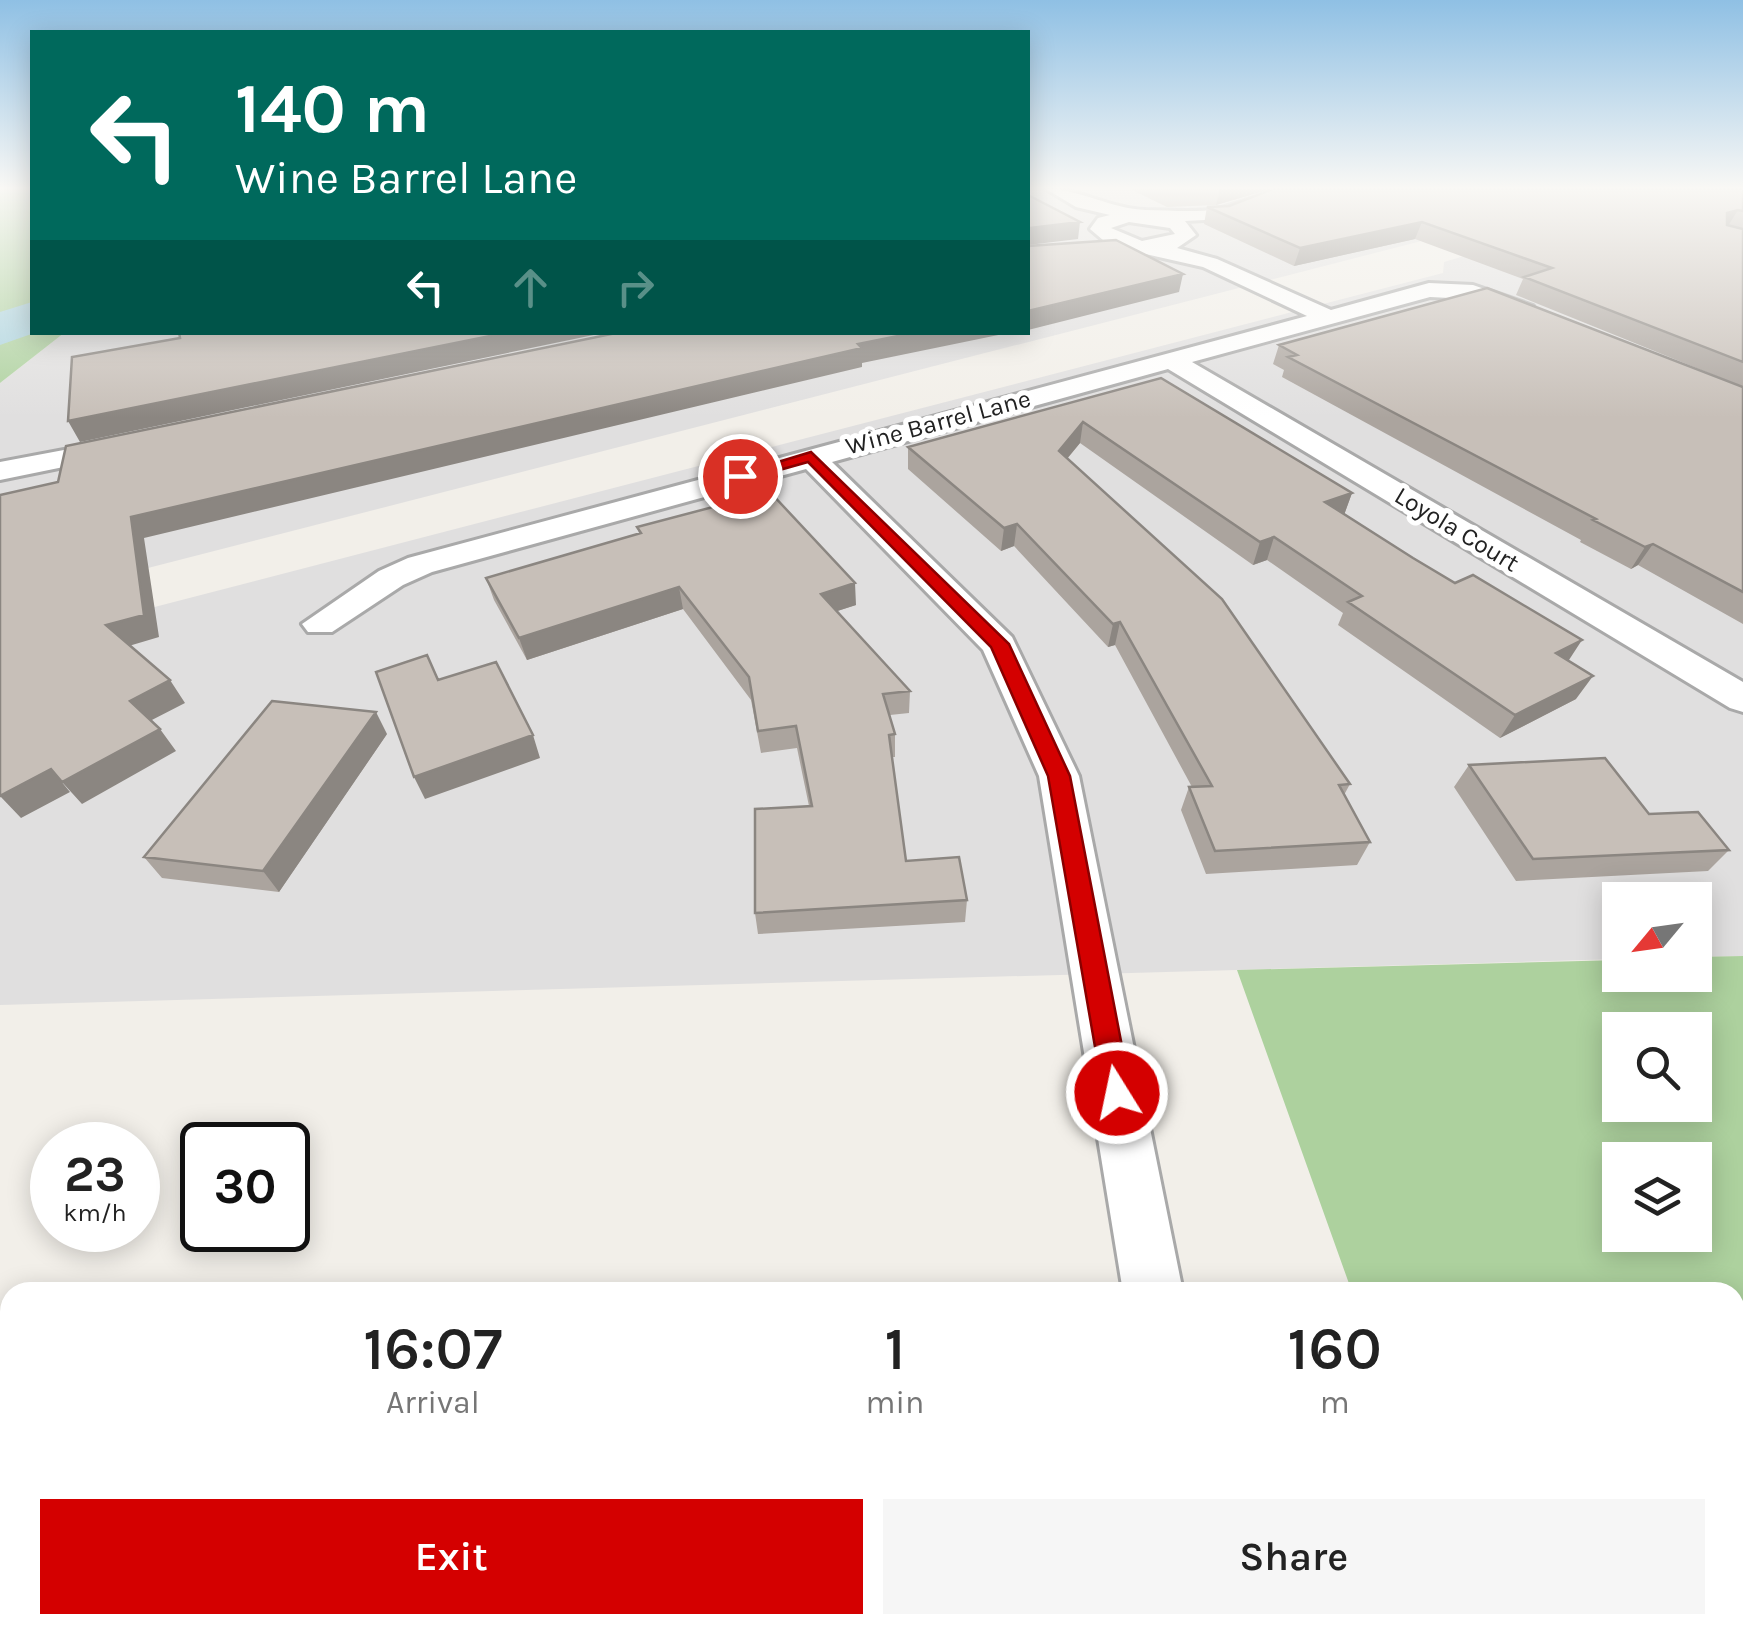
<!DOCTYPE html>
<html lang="en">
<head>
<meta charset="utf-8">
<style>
	body { margin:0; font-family:Karla,sans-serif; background:#f6f6f6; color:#222; height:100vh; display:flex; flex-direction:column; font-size:38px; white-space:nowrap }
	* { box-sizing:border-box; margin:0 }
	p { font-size:32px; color:#767676 }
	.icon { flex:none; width:55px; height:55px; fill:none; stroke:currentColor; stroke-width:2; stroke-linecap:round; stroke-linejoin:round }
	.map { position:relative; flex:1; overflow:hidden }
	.drawer { position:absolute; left:0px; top:1282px; width:1745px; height:352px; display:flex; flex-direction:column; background:#fff; border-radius:30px 30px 0 0; box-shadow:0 5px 25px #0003 }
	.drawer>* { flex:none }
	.hud { position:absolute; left:30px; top:30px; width:1000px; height:305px; border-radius:0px; box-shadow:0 5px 25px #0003; background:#00695c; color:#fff; overflow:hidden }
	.needle { width:65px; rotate:241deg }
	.buttons { position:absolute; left:1602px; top:882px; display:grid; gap:20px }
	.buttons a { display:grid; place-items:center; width:110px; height:110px; border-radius:0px; background:#fff; box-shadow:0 5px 25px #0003; font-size:50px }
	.speed { position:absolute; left:30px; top:1122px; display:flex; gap:20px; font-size:50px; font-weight:700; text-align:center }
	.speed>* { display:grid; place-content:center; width:130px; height:130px; border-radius:50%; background:#fff; box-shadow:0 5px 25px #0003; line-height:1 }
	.speed small { font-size:25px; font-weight:400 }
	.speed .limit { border:5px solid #111; border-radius:15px; background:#fff; color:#111 }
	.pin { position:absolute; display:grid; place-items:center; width:85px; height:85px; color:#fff; margin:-42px; border:5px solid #fff; border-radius:50%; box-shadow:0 2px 10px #0007 }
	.me { position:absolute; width:110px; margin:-55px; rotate:350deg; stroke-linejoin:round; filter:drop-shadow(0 0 8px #0008) }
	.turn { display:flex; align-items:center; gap:35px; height:210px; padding:0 40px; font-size:45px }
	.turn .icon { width:130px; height:130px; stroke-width:2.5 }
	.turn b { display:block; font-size:70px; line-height:85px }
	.lanes { display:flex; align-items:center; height:95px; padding:0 40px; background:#0003; justify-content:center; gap:50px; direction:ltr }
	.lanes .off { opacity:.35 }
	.eta { display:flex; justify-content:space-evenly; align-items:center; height:170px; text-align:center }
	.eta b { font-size:60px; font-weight:600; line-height:70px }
	.action { display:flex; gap:20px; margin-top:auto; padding:20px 40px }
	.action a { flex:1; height:115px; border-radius:0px; background:#d40000; color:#fff; font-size:40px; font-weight:600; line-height:115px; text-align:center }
	.action a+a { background:#f6f6f6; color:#222 }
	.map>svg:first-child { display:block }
</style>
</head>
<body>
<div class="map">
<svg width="1743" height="1633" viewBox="0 0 1743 1633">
	<rect width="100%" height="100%" fill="#f2efe9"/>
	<!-- residential -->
	<path fill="#e0dfdf" d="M1028 189H1743V956L1695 957V900H1620V959L0 1005V647L1443 273 1444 262 1518 240 1480 226 0 606V383L64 333 1028 332Z
		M1735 1586H1743V1633H1335L1341 1625H1735Z"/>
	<!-- forest -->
	<path fill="#add19e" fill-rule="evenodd" d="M0 189H32V332L64 333 0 383Z
		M1743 956V1438L1735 1439V1292H1352L1237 970 1620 960V975H1695V957ZM1620 1030H1695V1105H1620ZM1620 1160H1695V1235H1620Z"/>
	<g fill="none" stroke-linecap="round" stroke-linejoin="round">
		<!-- river -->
		<path fill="#aad3df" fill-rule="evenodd" d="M32 302V332H37L0 345V312Z"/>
		<defs>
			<path id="minor" d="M1046 189C1081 189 1111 209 1146 210 1168 210 1195 213 1217 209 1247 202 1269 189 1301 189L1224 219 1185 221 1196 235 1177 248 1217 259 1331 310 1429 283 1473 285 1533 306 1536 311 1525 318 1470 299 1430 297 1192 362 1743 682V712L1730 708 1168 369 832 462 1012 637 1079 776 1183 1292H1123L1039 776 983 650 806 469 432 572 403 585 332 632H308L302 624 379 571 408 558 1307 316 1203 267 1110 246 1090 229 1098 218 1110 215 1076 207ZM1129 222 1170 228 1175 234 1142 241 1111 228Z
				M117 440 127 442 131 448 127 454 0 480V462Z
				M1735 1471H1743V1541H1735Z
				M1179 1625H1253L1255 1633H1181Z"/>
		</defs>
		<!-- minor casing -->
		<use href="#minor" stroke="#a9a9a9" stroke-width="6"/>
		<!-- minor -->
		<use href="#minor" fill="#fff" fill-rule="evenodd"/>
	</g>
	<!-- wall -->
	<path fill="#aba49e" d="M1130 189H1271L1216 205 1167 207Z
		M1743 189V624L1638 565 1631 569 1580 542 1581 540 1282 377 1284 370 1273 364 1279 345 1731 382 1516 295 1523 279 1415 239 1294 266 1204 224 1207 207Z
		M1161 378 1352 493 1344 515 1569 661 1576 699 1500 738 1338 625 1343 613 1267 560 1253 565 1080 443 1067 459 1350 784 1344 795 1370 842 1357 865 1206 874 1181 810 1189 787H1192L1115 645 1108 647 1014 546 1001 551 908 469V447Z
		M637 527 856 605 837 611 910 691 909 713 890 715 895 734V757H892L906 861 967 900 965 922 758 934 755 913 809 806 797 748 761 753 751 700 683 609 527 660 494 600 486 578 639 533Z
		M387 734 279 892 162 878 144 857Z
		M1469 765 1649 814 1729 850 1708 871 1516 881 1454 787Z"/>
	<!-- shaded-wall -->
	<path fill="#8b8681" d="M1220 189H1271L1216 205Z
		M1738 210 1728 226 1717 230 1727 213Z
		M1080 222 1078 239 1028 245 1029 228Z
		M1422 222 1415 239 1294 266 1300 248Z
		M1183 274 1179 292 1028 330V311Z
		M510 332H608L80 442 68 421Z
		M918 332H1013L862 363V367L144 538 159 637 122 648 106 625 131 517 858 344Z
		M1083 422 1080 443 1055 473 1059 451Z
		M1352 493 1344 515 1325 502Z
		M1017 524 1014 546 1001 551 1004 528Z
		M1274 537 1267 560 1253 565 1260 542Z
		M1653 544 1638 565 1631 569 1645 547Z
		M855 583 856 605 822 616 821 594Z
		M679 587 683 609 527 660 519 638Z
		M1120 622 1115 645 1108 647 1113 624Z
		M1582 640 1567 663 1556 653Z
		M1593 676 1576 699 1500 738 1515 715Z
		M170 680 185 703 146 723 130 701Z
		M376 712 387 734 279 892 263 871Z
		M160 729 176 751 82 804 62 782Z
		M533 735 540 758 425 799 414 777Z
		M51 769 70 792 21 818 0 796Z
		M704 1625H711V1633H704Z"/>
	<!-- building -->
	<path fill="#c7bfb8" stroke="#8b8681" stroke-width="2.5" d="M1273 189H1743V211L1738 210 1727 213V225L1743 229V362L1524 277 1552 268 1422 222 1300 248 1207 207 1229 206Z
		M1028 195 1080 222 1029 228 1028 246Z
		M1116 240 1183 274 1028 311V246Z
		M1487 288 1743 387V592L1653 544 1645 547 1593 520 1596 519 1288 357 1297 355 1279 345Z
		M179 332H510L68 421 72 357 180 338Z
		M621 332H918L858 344 862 348 131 517 144 615 106 625 170 680 130 701 160 729 62 782 51 769 0 796V495L58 482 66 446Z
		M1161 378 1352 493 1325 502 1413 558 1455 583 1473 575 1582 640 1556 653 1593 676 1515 715 1348 602 1362 596 1274 537 1260 542 1083 422 1059 451 1222 599 1350 784 1339 785 1370 842 1215 851 1189 787 1212 786 1120 622 1113 624 1017 524 1004 528 908 447Z
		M770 492 855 583 821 594 910 691 883 694 895 734 889 735 906 861 959 857 967 900 755 913V809L812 806 796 726 758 731 749 677 679 587 519 638 486 578 641 533 637 527Z
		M427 655 438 680 496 662 533 735 414 777 376 672Z
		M272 701 376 712 263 871 144 857Z
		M1605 758 1649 814 1698 812 1729 850 1533 859 1469 765Z
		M10 1584V1625H704V1633H0V1585Z
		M790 1625H1019L1021 1633H791Z"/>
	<!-- sky -->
	<linearGradient id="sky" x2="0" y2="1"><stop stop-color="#8fc0e4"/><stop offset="0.45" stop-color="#f9f8f5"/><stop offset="1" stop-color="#f9f8f5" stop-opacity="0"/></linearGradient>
	<rect width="1743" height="418" fill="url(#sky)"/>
	<!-- route -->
	<path fill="#d40000" stroke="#8a0000" stroke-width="2.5" d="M811 452 1009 644 1070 776 1131 1093 1127 1102 1117 1106 1107 1102 1103 1093 1048 776 991 647 808 462 740 481 732 476Z"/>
	<g text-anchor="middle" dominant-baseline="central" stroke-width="10" stroke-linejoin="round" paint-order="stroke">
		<!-- far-street labels -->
		<g font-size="25" fill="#222" stroke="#fff">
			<text transform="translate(938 422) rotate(-15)">Wine Barrel Lane</text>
			<text transform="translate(1457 529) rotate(31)">Loyola Court</text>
		</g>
	</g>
</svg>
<div class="buttons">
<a><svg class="needle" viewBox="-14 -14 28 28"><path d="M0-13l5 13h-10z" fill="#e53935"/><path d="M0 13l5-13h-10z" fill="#767676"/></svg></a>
<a><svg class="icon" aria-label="search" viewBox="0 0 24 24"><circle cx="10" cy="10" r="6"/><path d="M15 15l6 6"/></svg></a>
<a><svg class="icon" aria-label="layers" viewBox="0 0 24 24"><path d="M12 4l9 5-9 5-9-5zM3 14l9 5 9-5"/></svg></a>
</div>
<div class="speed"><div>23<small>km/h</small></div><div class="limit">30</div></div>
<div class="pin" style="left:740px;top:476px;background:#d93025"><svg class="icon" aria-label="arrive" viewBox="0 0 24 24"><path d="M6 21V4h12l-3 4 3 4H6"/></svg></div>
<svg class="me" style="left:1117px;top:1093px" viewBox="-20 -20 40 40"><circle r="17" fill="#d40000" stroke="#fff" stroke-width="3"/><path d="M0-11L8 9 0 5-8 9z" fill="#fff"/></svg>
<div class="hud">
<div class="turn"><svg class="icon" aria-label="left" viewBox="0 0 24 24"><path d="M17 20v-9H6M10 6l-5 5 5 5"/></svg><div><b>140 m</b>Wine Barrel Lane</div></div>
<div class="lanes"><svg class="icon" aria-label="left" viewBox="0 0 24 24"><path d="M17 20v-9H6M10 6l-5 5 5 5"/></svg><svg class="icon off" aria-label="ahead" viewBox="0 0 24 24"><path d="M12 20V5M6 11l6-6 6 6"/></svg><svg class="icon off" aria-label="right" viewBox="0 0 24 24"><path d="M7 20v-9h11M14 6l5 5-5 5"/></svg></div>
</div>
<section class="drawer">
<div class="eta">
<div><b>16:07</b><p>Arrival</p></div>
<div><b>1</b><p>min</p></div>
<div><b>160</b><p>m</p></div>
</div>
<div class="action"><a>Exit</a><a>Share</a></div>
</section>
</div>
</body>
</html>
